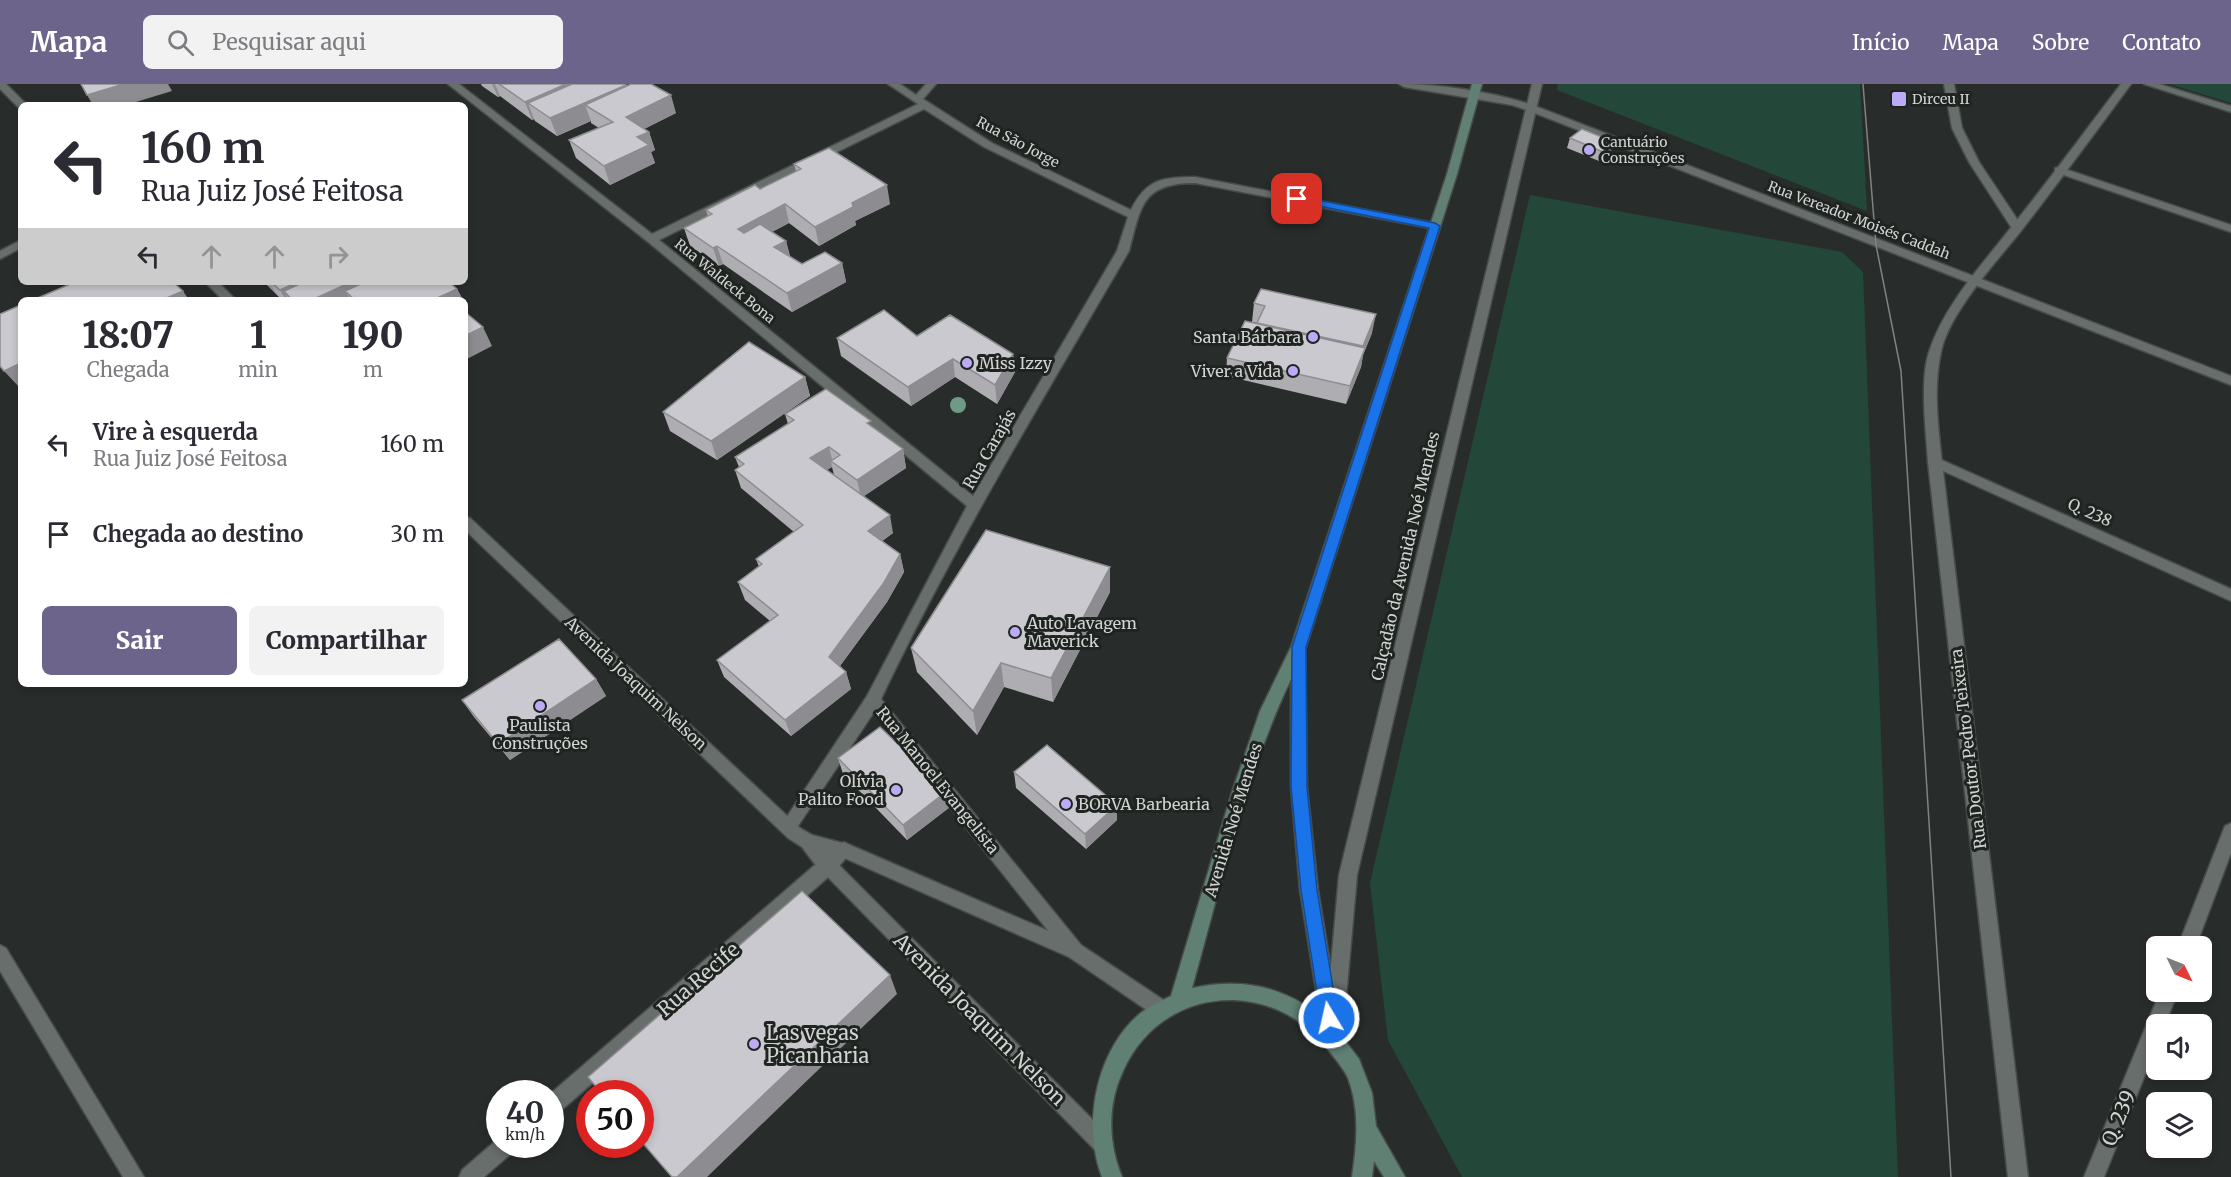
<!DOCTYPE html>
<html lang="pt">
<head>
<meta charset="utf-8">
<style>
	body { margin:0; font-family:Merriweather,serif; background:#f2f2f3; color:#2b2b33; height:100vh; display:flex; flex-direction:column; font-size:22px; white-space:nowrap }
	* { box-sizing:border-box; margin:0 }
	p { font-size:20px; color:#7c7c81 }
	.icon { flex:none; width:33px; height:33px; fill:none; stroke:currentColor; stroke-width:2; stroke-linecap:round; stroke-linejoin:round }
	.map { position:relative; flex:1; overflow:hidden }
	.panel { position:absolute; left:18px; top:213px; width:450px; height:390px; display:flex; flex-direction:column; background:#fff; border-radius:9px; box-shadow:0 3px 9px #0003 }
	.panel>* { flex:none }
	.banner { position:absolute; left:18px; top:18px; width:450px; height:183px; border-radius:9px; box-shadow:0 3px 9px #0003; background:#fff; color:#2b2b33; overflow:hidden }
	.needle { width:39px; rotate:133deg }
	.fabs { position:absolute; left:2146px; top:852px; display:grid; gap:12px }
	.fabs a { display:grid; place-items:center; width:66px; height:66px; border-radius:9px; background:#fff; box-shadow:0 3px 9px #0003; font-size:30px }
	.speed { position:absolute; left:486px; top:996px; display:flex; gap:12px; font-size:30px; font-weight:700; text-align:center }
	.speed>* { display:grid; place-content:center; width:78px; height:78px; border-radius:50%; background:#fff; box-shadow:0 3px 9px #0003; line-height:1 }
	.speed small { font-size:15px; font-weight:400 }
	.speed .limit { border:9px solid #d22; background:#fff; color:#111 }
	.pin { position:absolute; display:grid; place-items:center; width:51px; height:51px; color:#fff; margin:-26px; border-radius:12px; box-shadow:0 3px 9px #0006 }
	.me { position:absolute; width:66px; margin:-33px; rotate:351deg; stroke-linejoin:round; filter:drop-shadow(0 0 4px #0008) }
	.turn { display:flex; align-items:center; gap:21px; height:126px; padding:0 24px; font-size:27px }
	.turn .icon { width:78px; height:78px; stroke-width:2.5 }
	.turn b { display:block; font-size:42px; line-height:51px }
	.lanes { display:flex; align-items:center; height:57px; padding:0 24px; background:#0003; justify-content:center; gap:30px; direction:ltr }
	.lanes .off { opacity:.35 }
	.eta { display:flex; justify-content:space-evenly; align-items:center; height:102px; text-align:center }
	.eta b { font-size:36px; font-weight:800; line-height:42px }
	.button { display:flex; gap:12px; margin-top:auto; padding:12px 24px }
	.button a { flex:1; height:69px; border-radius:9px; background:#6c648a; color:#fff; font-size:24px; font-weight:800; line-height:69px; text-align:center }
	.button a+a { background:#f2f2f3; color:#2b2b33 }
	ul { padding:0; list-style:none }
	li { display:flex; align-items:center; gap:18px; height:90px; padding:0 24px }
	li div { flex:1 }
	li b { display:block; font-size:22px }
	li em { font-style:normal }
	header { display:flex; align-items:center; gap:36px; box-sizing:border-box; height:84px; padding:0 30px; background:#6c648a; color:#fff }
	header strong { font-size:28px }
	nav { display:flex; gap:33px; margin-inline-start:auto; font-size:21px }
	.search { width:420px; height:54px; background:#f2f2f3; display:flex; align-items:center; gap:15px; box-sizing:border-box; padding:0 21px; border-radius:9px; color:#7c7c81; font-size:22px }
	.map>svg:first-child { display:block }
</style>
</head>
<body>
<header>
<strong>Mapa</strong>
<div class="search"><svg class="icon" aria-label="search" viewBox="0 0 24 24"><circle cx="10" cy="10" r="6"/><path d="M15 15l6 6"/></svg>Pesquisar aqui</div>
<nav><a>Início</a><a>Mapa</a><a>Sobre</a><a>Contato</a></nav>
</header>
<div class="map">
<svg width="2231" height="1093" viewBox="0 0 2231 1093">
	<rect width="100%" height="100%" fill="#282d2b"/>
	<!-- green -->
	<path fill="#23483a" d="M1558 0H1860L1867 127 1557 6Z
		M2169 0H2231V19Z
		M1530 111 1842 168 1863 188 1898 1093H1462L1388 956 1370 799Z"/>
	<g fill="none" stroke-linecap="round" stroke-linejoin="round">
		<defs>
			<path id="pedestrian" d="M1532 0H1542L1357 791 1344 937 1342 944 1335 946 1328 944 1326 937 1339 791Z"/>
			<path id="minor" d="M448 0H459L652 150 918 20 888 0H900L916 11 926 0H936L923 15 992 59 1131 126C1146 95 1163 93 1195 93L1439 140V144L1435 145 1195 99C1142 99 1141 122 1129 167 1043 315 954 461 881 615L1081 861 1084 867 1081 873 1075 876 1069 873 874 628 794 748 788 750 782 748 780 743 867 612 967 422 647 157ZM924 25 984 63 1128 133 1117 167 973 412 659 156Z
				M1399 0C1441 0 1495 8 1535 22L2231 292V301L1527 26 1512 21 1404 3Z
				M1944 0H1954L1962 44 1979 78 2023 144 2021 146H2013L1969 78 1952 44Z
				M2059 83 2231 141V148L2055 88V84Z
				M21 156V164L0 175V167Z
				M1935 373 2231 505V517L1930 381 1928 378Z
				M2231 739V769L2196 862H2178L2223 747 2225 742Z
				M844 758 850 761 853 766 834 788 557 1030 550 1033V1010L838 761Z
				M0 861 6 864 144 1093H123L0 887Z
				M2160 908H2178L2165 940H2157V961L2104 1093H2084Z
				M500 1053V1060H517L514 1067 484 1093H459L462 1086Z"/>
			<path id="tertiary" d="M0 0H6L27 21 18 23 0 5Z
				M2121 0H2131C2095 49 2058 99 2021 147 1996 178 1949 229 1941 268 1933 305 1938 342 1942 378L2028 1093H2008L1928 378C1926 347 1919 294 1930 265 1947 217 1983 180 2013 141 2050 95 2085 47 2121 0Z
				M2144 0H2159L2231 22V28Z
				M205 198H218L236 216H223Z
				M465 433 470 434 800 744 812 751 850 761 1081 861 1168 919 1170 925 1168 931 1161 934 1154 931 1069 873 842 773 828 770 1110 1053 1113 1060 1110 1067 1103 1070 1096 1067 814 779 802 763 788 754 465 446Z"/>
			<path id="secondary" d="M1472 0H1482L1457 90 1305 566 1307 703 1318 806 1342 953 1359 975 1372 1009 1376 1042 1405 1093H1384L1374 1077 1372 1093H1352C1357 1060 1360 1026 1348 994 1344 985 1336 976 1330 968 1274 892 1162 900 1123 987 1107 1021 1108 1059 1122 1093H1102C1081 1039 1097 960 1146 925 1154 920 1163 916 1171 912L1232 708 1260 627 1291 563 1447 90ZM1291 595V703L1300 806 1320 931C1279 901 1241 894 1192 904 1221 801 1245 692 1291 595Z"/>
		</defs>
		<!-- pedestrian casing -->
		<use href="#pedestrian" stroke="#474b49" stroke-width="3"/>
		<!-- minor casing -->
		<use href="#minor" stroke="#474b49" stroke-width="3"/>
		<!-- tertiary casing -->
		<use href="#tertiary" stroke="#474b49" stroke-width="3"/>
		<!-- secondary casing -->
		<use href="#secondary" stroke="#474b49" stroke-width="3"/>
		<!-- pedestrian -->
		<use href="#pedestrian" fill="#686e6b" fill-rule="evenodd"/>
		<!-- minor -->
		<use href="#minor" fill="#686e6b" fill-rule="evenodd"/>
		<!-- tertiary -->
		<use href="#tertiary" fill="#686e6b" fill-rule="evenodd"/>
		<!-- secondary -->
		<use href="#secondary" fill="#5f8073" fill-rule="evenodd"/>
		<!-- tram -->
		<path stroke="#7f8382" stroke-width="1.5" d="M1863 0 1876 161 1901 287 1951 1093"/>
	</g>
	<!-- trees -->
	<circle fill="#709988" cx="958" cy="321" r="8"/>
	<!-- wall -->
	<path fill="#aeadb2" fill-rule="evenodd" d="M481 0H625L627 2 676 29 644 45 649 48 655 66 651 68 655 79 610 101 576 74 569 56 599 44 591 39V37L557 52 535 37 534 35 532 36 500 12 498 13 482 2Z
		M1570 54 1611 68 1599 77 1567 64Z
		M794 80 890 120 855 137 856 141 819 162 789 139 772 148 786 157 790 172 802 180 842 179 846 198 792 228 723 180 719 182 690 162 684 144 708 132 706 126 760 105 796 87Z
		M264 198H449L457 205 463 216H282Z
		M1254 219 1372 249 1363 271 1361 283 1346 320 1226 292 1227 274 1257 240V239L1252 238Z
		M917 252 1013 270 1015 288 997 320 955 293 911 322 841 272 837 254Z
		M805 293 810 312 717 376 670 347 663 328Z
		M785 330 872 343 903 365 906 384 864 412 893 449 882 457 900 470 904 488 887 518 840 582 846 588 851 605 791 652 724 593 717 576 770 537 745 516 738 498 759 483 756 475 794 448 741 404 735 386 739 383 735 373 788 340ZM832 383 834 391 827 386Z
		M1110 483V508L1053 618 1004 603 977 651 917 588 911 564Z
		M596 595 606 612 510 676 474 633 462 616Z
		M838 674 950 723 907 756 843 690Z
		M1014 688 1117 721V736L1086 765 1016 704Z"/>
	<!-- shaded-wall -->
	<path fill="#8d8d91" d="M124 0H168L172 7 126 21H93L87 11Z
		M492 0H495L500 12 498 13Z
		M566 0H612L528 19 534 35 532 36 525 18Z
		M626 1 632 19 585 21 591 37 557 52 550 34Z
		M671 11 676 29 632 51 626 33Z
		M649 48 655 66 651 68 655 79 610 101 604 82 637 53Z
		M1614 58 1611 68 1599 77 1603 68Z
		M887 101 890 120 855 137 856 141 819 162 815 143 852 119Z
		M785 120 789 139 743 163 738 145Z
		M786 157 790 175 774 163Z
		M717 162 723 180 719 182 713 164Z
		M842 179 846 198 792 228 787 209Z
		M267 198H268L275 208H274Z
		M298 198H350L284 207 289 216H286L280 206Z
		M351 198H396L345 207 351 216H312Z
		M457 205 463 216H433Z
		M183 207 189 216H162Z
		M1376 230 1372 249 1363 271 1361 283 1346 320 1350 302 1361 274 1363 262Z
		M483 243 492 262 465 276V252Z
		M1013 270 1015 288 997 320 995 301Z
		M953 275 955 293 911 322 908 303Z
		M21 279V305L4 287Z
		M805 293 810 312 717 376 711 357Z
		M829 363 833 379 831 377 832 383 815 392 810 374Z
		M903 365 906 384 861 414 857 396Z
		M890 431 893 449 872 465 868 447Z
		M900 470 904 488 887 518 834 590 829 573Z
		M1110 483V508L1053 618 1051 594Z
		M1001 579 1004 603 977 651 973 627Z
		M846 588 851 605 791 652 785 636Z
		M596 595 606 612 510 676 498 660Z
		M947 707 950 723 907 756 903 741Z
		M1117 721V736L1086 765 1085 750Z
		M890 891 897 910 707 1093H677Z"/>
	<!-- building -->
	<path fill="#cac9cf" stroke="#8d8d91" stroke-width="1.5" d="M81 0H124L87 11Z
		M499 0H566L525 18Z
		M572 0H625L626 1 550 34 528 19Z
		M631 0H651L671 11 626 33 649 48 637 53 649 61 604 82 569 56 613 38 585 21Z
		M1582 45 1614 58 1603 68 1570 54Z
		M829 64 887 101 852 119 853 123 815 143 785 120 738 145 744 149 760 140 786 157 774 163 802 180 825 168 842 179 787 209 717 162 713 164 684 144 712 130 706 126 755 101 760 105 801 85 794 80Z
		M75 198H173L183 207 162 216H33Z
		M271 198H298L280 206Z
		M304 198H351L312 216H292L284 207Z
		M365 198H449L457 205 433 216H355L345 207Z
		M1261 205 1376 230 1363 262 1257 239 1265 222 1254 219Z
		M21 221V279L4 287 0 282V230Z
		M884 226 917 252 950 231 1013 270 995 301 953 275 908 303 837 254Z
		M465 228 483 243 465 252Z
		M1245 237 1365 264 1350 302 1227 274Z
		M749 258 805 293 711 357 663 328Z
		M826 305 871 337 867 339 903 365 857 396 831 377 840 371 829 363 810 374 890 431 868 447 900 470 883 500 829 573 846 588 785 636 717 576 778 531 738 498 762 480 756 475 803 441 735 386 744 380 735 373 794 336 785 330Z
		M986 446 1110 483 1051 594 1001 579 973 627 911 564Z
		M559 555 596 595 498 660 462 616Z
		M880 643 947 707 903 741 838 674Z
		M1047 661 1117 721 1085 750 1014 688Z
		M802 807 890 891 677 1093H672L640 1056V1010H602L588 993Z"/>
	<!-- route -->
	<path fill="#1a73e8" stroke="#114b97" stroke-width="1.5" d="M1297 112 1435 139 1440 142 1306 563 1307 703 1317 806 1338 934 1335 940 1329 942 1323 940 1321 934 1301 806 1291 703 1292 563 1429 144 1294 117 1292 115Z"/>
	<!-- markers -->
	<g fill="#bcaaf5" stroke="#1f2421" stroke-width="2">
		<rect x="1891" y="7" width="16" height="16" rx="3"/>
		<circle cx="1589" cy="66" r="6"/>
		<circle cx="1313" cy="253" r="6"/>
		<circle cx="967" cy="279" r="6"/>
		<circle cx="1293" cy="287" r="6"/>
		<circle cx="1015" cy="548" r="6"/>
		<circle cx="540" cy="622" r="6"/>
		<circle cx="896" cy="706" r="6"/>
		<circle cx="1066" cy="720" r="6"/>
		<circle cx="754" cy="960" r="6"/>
	</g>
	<g text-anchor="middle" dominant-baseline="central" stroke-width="6" stroke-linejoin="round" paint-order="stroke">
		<!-- far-poi labels -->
		<g font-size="14" fill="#d1d4d3" stroke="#1f2421" text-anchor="start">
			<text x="1912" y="15">Dirceu II</text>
			<text x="1601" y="58">Cantuário<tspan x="1601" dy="16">Construções</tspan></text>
		</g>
		<!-- far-street labels -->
		<g font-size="14" fill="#d1d4d3" stroke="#1f2421">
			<text transform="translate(1018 58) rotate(28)">Rua São Jorge</text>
			<text transform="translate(1859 136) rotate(21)">Rua Vereador Moisés Caddah</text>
			<text transform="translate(725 197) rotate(39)">Rua Waldeck Bona</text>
		</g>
		<!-- poi labels -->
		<g font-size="16" fill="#d1d4d3" stroke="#1f2421" text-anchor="end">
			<text x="1301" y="253">Santa Bárbara</text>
			<text x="979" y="279" text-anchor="start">Miss Izzy</text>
			<text x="1281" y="287">Viver a Vida</text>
			<text x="1027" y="539" text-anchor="start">Auto Lavagem<tspan x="1027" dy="18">Maverick</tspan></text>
			<text x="540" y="641" text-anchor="middle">Paulista<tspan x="540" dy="18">Construções</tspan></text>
			<text x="884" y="697">Olívia<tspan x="884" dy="18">Palito Food</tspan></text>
			<text x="1078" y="720" text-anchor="start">BORVA Barbearia</text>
		</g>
		<!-- street labels -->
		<g font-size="16" fill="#d1d4d3" stroke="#1f2421">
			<text transform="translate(989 365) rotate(-60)">Rua Carajás</text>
			<text transform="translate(2090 428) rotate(24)">Q. 238</text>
			<text transform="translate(1405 472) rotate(-77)">Calçadão da Avenida Noé Mendes</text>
			<text transform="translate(636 599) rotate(43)">Avenida Joaquim Nelson</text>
			<text transform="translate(1968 665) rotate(-97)">Rua Doutor Pedro Teixeira</text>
			<text transform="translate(938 696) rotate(51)">Rua Manoel Evangelista</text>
			<text transform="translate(1233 736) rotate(-73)">Avenida Noé Mendes</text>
		</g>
		<!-- near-street labels -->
		<g font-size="20" fill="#d1d4d3" stroke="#1f2421">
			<text transform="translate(698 895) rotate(-41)">Rua Recife</text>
			<text transform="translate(980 935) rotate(45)">Avenida Joaquim Nelson</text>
			<text transform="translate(2118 1034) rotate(-68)">Q. 239</text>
		</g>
		<!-- near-poi labels -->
		<g font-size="20" fill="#d1d4d3" stroke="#1f2421" text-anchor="start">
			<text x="766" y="948">Las vegas<tspan x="766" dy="23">Picanharia</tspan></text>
		</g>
	</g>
</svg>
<div class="fabs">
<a><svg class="needle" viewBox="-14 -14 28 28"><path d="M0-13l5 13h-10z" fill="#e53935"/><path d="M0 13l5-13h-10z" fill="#7c7c81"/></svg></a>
<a><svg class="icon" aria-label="sound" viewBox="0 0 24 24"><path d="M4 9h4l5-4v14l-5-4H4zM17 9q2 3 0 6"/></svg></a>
<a><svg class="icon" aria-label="layers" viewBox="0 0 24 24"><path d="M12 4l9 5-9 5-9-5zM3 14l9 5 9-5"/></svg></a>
</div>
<div class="speed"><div>40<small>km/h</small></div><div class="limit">50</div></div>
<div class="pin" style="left:1297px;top:115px;background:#d93025"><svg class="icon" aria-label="arrive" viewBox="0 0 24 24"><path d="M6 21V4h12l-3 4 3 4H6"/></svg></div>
<svg class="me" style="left:1329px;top:934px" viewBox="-20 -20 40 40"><circle r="17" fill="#1a73e8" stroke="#fff" stroke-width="3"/><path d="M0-11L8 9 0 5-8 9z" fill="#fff"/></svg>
<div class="banner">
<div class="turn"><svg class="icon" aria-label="left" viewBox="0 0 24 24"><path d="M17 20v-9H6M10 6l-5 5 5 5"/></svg><div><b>160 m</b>Rua Juiz José Feitosa</div></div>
<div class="lanes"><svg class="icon" aria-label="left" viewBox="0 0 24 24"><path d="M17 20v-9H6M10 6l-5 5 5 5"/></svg><svg class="icon off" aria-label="ahead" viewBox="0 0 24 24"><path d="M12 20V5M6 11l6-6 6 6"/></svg><svg class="icon off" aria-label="ahead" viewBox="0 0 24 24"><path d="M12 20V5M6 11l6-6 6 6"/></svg><svg class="icon off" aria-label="right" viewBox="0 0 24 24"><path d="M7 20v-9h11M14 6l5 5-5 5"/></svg></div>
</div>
<section class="panel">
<div class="eta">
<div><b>18:07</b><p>Chegada</p></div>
<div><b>1</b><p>min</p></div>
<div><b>190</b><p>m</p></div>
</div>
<ul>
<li><svg class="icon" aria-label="left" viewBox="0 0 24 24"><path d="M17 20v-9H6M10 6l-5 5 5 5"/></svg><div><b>Vire à esquerda</b><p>Rua Juiz José Feitosa</p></div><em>160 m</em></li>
<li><svg class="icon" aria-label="arrive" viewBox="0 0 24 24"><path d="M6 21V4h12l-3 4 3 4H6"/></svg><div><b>Chegada ao destino</b></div><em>30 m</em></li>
</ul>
<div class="button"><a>Sair</a><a>Compartilhar</a></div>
</section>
</div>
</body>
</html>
